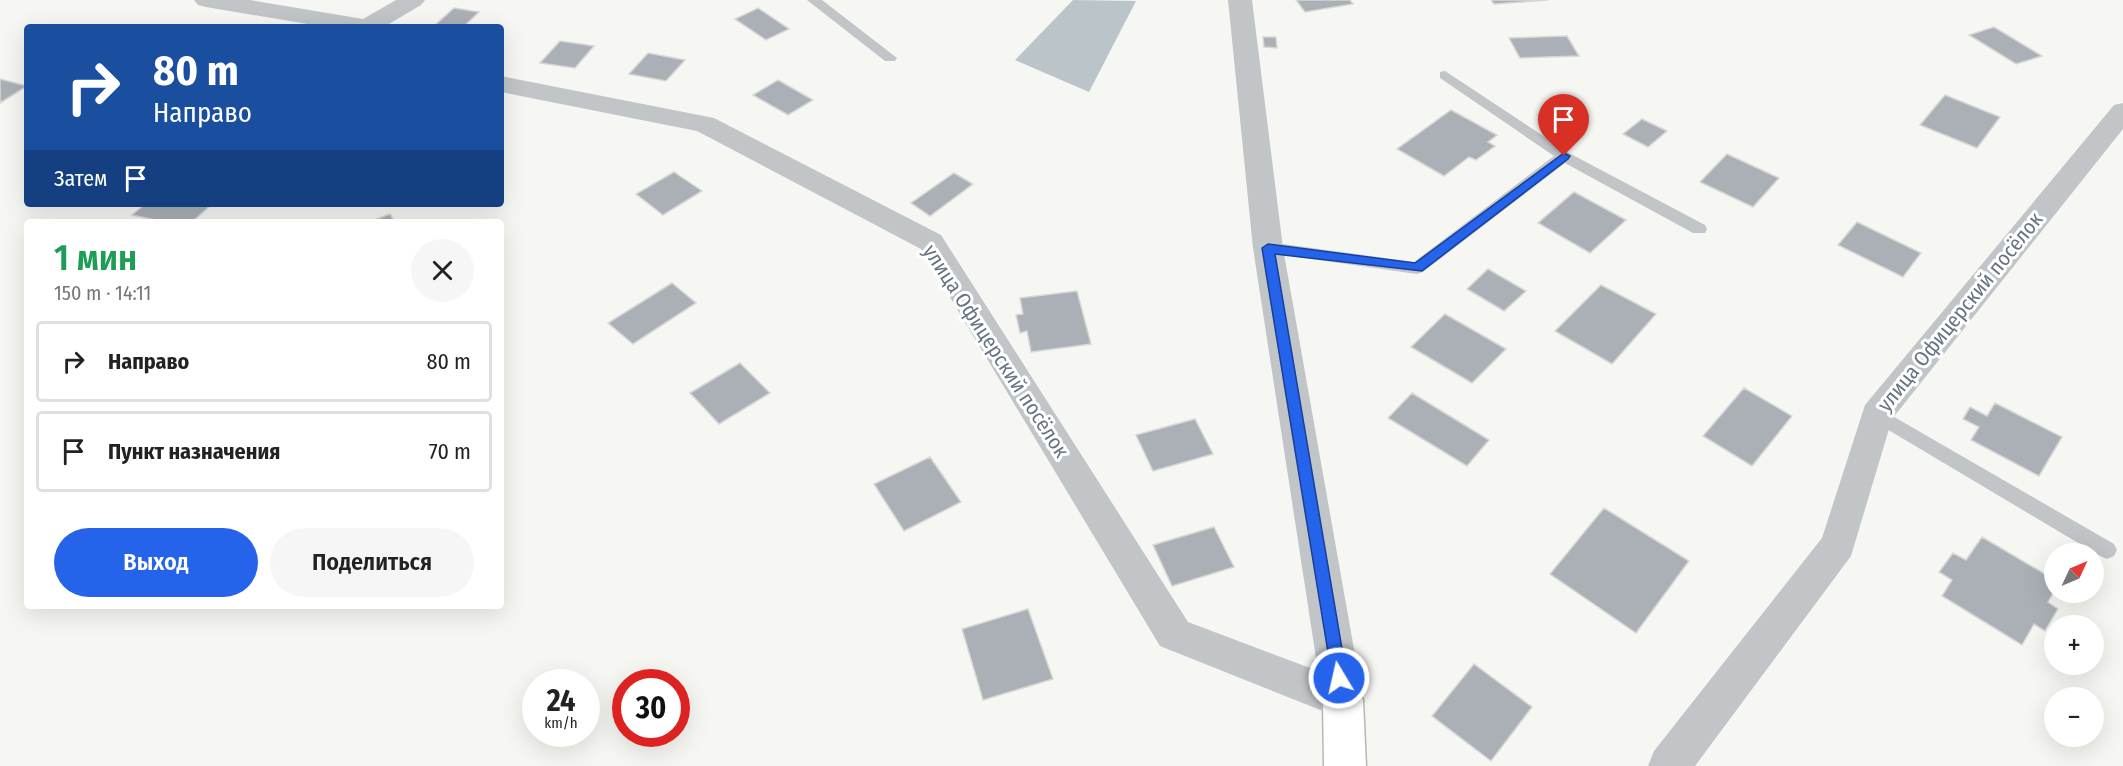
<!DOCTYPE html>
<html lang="ru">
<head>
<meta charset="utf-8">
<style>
	body { margin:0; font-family:"Fira Sans Condensed",sans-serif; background:#f6f6f6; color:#222; height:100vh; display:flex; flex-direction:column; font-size:22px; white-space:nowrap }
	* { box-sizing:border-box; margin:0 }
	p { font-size:20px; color:#767676 }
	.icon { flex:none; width:33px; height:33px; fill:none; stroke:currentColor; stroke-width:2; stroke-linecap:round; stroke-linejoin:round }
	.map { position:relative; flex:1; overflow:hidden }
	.sheet { position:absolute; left:24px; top:219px; width:480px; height:390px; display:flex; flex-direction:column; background:#fff; border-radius:6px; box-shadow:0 6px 24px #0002 }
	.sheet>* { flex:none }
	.hud { position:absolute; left:24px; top:24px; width:480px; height:183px; border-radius:6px; box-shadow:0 6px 24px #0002; background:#1a4fa0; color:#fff; overflow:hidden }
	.needle { width:39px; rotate:46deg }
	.tools { position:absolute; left:2044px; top:543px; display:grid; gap:12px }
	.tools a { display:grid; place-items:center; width:60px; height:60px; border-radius:50%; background:#fff; box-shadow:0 6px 24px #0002; font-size:30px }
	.speed { position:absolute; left:522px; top:669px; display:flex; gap:12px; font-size:30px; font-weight:700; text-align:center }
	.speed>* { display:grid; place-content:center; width:78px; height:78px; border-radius:50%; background:#fff; box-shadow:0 6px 24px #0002; line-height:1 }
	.speed small { font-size:15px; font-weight:400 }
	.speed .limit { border:9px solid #d22; background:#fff; color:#111 }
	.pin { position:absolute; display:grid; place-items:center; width:51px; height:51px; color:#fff; margin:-62px -26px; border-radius:50% 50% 50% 0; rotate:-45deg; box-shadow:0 0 6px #0007 }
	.pin .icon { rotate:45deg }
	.me { position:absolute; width:66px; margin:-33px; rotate:351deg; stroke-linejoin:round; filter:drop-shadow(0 0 4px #0008) }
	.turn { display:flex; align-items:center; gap:21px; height:126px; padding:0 30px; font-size:27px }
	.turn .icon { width:78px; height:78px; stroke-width:2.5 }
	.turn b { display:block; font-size:42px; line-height:51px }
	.then { display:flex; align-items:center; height:57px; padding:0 30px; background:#0003; gap:12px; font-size:22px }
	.round { display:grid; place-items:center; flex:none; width:63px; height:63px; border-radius:32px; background:#f6f6f6 }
	.headline { display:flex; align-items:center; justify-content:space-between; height:102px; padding:0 30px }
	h1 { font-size:36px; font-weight:600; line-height:45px; color:#1e9e55 }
	.primary-button { display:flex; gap:12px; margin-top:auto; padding:12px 30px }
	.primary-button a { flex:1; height:69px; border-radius:36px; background:#2563eb; color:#fff; font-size:24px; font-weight:600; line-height:69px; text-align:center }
	.primary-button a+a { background:#f6f6f6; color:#222 }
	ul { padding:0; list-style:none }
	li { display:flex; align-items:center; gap:18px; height:81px; margin:0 12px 9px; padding:0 18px; border:3px solid #e0e0e0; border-radius:6px }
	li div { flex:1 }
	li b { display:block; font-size:22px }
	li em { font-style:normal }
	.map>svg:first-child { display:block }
</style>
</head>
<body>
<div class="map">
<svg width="2123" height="766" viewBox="0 0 2123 766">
	<rect width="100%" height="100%" fill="#f6f6f3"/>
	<!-- water -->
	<path fill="#bbc5c9" d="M1073 0 1136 1 1089 92 1015 60Z"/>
	<!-- building -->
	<path fill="#aab0b6" stroke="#d7d7d5" stroke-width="1.5" d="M1296 0H1350L1353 4 1305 12Z
		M1491 0H1548L1494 4Z
		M454 8 479 12 463 27H433Z
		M758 8 789 29 766 40 735 19Z
		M1994 27 2042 56 2016 64 1969 35Z
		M1567 36 1579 56 1520 58 1509 38Z
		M1263 37H1276L1277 48 1264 47Z
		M560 41 594 46 575 68 540 63Z
		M648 53 685 60 666 81 629 74Z
		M0 79 27 86 0 103Z
		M778 80 813 100 788 115 753 95Z
		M1945 95 2000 117 1977 148 1920 125Z
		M1451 110 1497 135 1488 142 1495 146 1476 160 1469 157 1444 176 1397 149Z
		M1642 119 1667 131 1648 147 1623 134Z
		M1727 154 1779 178 1753 207 1700 182Z
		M674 172 702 191 663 215 636 194Z
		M954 173 973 184 930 216 911 203Z
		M1574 192 1626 220 1590 253 1538 223Z
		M145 204H212L192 222H165L132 215Z
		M390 214 395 222H369Z
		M1857 222 1921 253 1903 277 1838 245Z
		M1488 269 1526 291 1504 311 1467 289Z
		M672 283 696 303 633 344 608 323Z
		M1601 285 1656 314 1612 364 1555 331Z
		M1077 291 1091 344 1031 352 1027 331 1020 333 1016 315 1023 314 1020 298Z
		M1445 314 1506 349 1472 383 1411 347Z
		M740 363 770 393 719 424 690 393Z
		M1744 388 1792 416 1752 466 1703 436Z
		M1412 393 1489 440 1467 466 1388 418Z
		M1995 403 2062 437 2039 476 1971 440 1979 427 1963 419 1970 407 1987 416Z
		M1195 419 1213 454 1153 471 1136 435Z
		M930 457 961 502 904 531 874 484Z
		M1604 508 1689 561 1636 633 1550 574Z
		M1214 527 1234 567 1172 586 1153 545Z
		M1982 537 2055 580V590L2048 602 2058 609 2045 631 2034 624 2022 645 1942 596 1952 580 1939 572 1953 553 1966 560Z
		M1028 609 1053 679 983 700 962 629Z
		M1474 664 1532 707 1491 761 1432 716Z"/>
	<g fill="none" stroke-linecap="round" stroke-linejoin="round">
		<defs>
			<path id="secondary" d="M1343 681 1357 687 1363 700 1366 766H1324L1323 700 1329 687Z"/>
		</defs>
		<!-- secondary casing -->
		<use href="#secondary" stroke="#b4b8bc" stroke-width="3"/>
		<!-- lane -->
		<path fill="#c1c5c8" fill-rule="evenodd" d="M807 0H822L897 58 895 61H885Z
			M1445 71 1569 153 1705 225 1707 229 1705 233H1693L1565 163 1423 272 1417 274 1262 252 1260 248 1268 242 1414 262 1554 156 1440 78V72Z
			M1877 407 2114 544 2117 550 2114 556 2107 559 2100 556 1870 419 1868 414 1870 409Z"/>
		<!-- street -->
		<path fill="#c1c5c8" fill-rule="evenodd" d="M194 0H250L363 19 396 0H425L421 5 384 27H325L206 7 198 5Z
			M1228 0H1252L1283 248 1363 700 1357 713 1343 719 1160 646 921 249 697 131 501 92V76L714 118 941 235 1188 622 1318 671 1253 248Z
			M2123 103V129L1892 419 1851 556 1695 766H1648L1654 751 1822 538 1865 405 2114 105Z"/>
		<!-- secondary -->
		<use href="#secondary" fill="#fff" fill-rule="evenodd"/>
	</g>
	<!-- route -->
	<path fill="#2563eb" stroke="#184099" stroke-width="1.5" d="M1564 153 1570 156 1568 159 1422 271 1275 254 1347 678 1345 683 1339 685 1333 683 1262 248 1268 244 1415 263Z"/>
	<g text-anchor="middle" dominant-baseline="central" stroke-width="6" stroke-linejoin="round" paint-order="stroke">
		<!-- street labels -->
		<g font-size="21" fill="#667482" stroke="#fff">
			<text transform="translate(1960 312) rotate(-51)">улица Офицерский посёлок</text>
			<text transform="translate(996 351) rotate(57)">улица Офицерский посёлок</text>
		</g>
	</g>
</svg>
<div class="tools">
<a><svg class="needle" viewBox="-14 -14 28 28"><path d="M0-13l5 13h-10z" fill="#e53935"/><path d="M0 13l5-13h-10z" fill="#767676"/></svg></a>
<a>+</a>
<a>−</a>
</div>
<div class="speed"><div>24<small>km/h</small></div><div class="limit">30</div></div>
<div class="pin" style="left:1564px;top:156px;background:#d93025"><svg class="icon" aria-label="arrive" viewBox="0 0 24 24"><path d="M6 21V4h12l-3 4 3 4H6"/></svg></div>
<svg class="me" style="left:1339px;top:678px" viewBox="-20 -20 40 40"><circle r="17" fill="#2563eb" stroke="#fff" stroke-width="3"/><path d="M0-11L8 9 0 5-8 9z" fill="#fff"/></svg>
<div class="hud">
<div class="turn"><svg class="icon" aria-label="right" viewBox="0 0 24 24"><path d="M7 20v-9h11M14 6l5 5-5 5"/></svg><div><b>80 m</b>Направо</div></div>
<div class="then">Затем<svg class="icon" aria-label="arrive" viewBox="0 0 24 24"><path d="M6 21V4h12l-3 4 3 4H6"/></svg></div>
</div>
<section class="sheet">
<div class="headline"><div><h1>1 мин</h1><p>150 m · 14:11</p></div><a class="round"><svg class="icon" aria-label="close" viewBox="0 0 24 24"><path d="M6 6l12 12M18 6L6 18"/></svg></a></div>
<ul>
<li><svg class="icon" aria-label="right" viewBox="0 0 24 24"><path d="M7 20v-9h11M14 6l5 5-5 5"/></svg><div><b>Направо</b></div><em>80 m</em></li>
<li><svg class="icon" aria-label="arrive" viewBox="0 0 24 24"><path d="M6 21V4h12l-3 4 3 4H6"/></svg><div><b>Пункт назначения</b></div><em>70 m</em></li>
</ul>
<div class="primary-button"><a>Выход</a><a>Поделиться</a></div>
</section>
</div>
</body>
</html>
